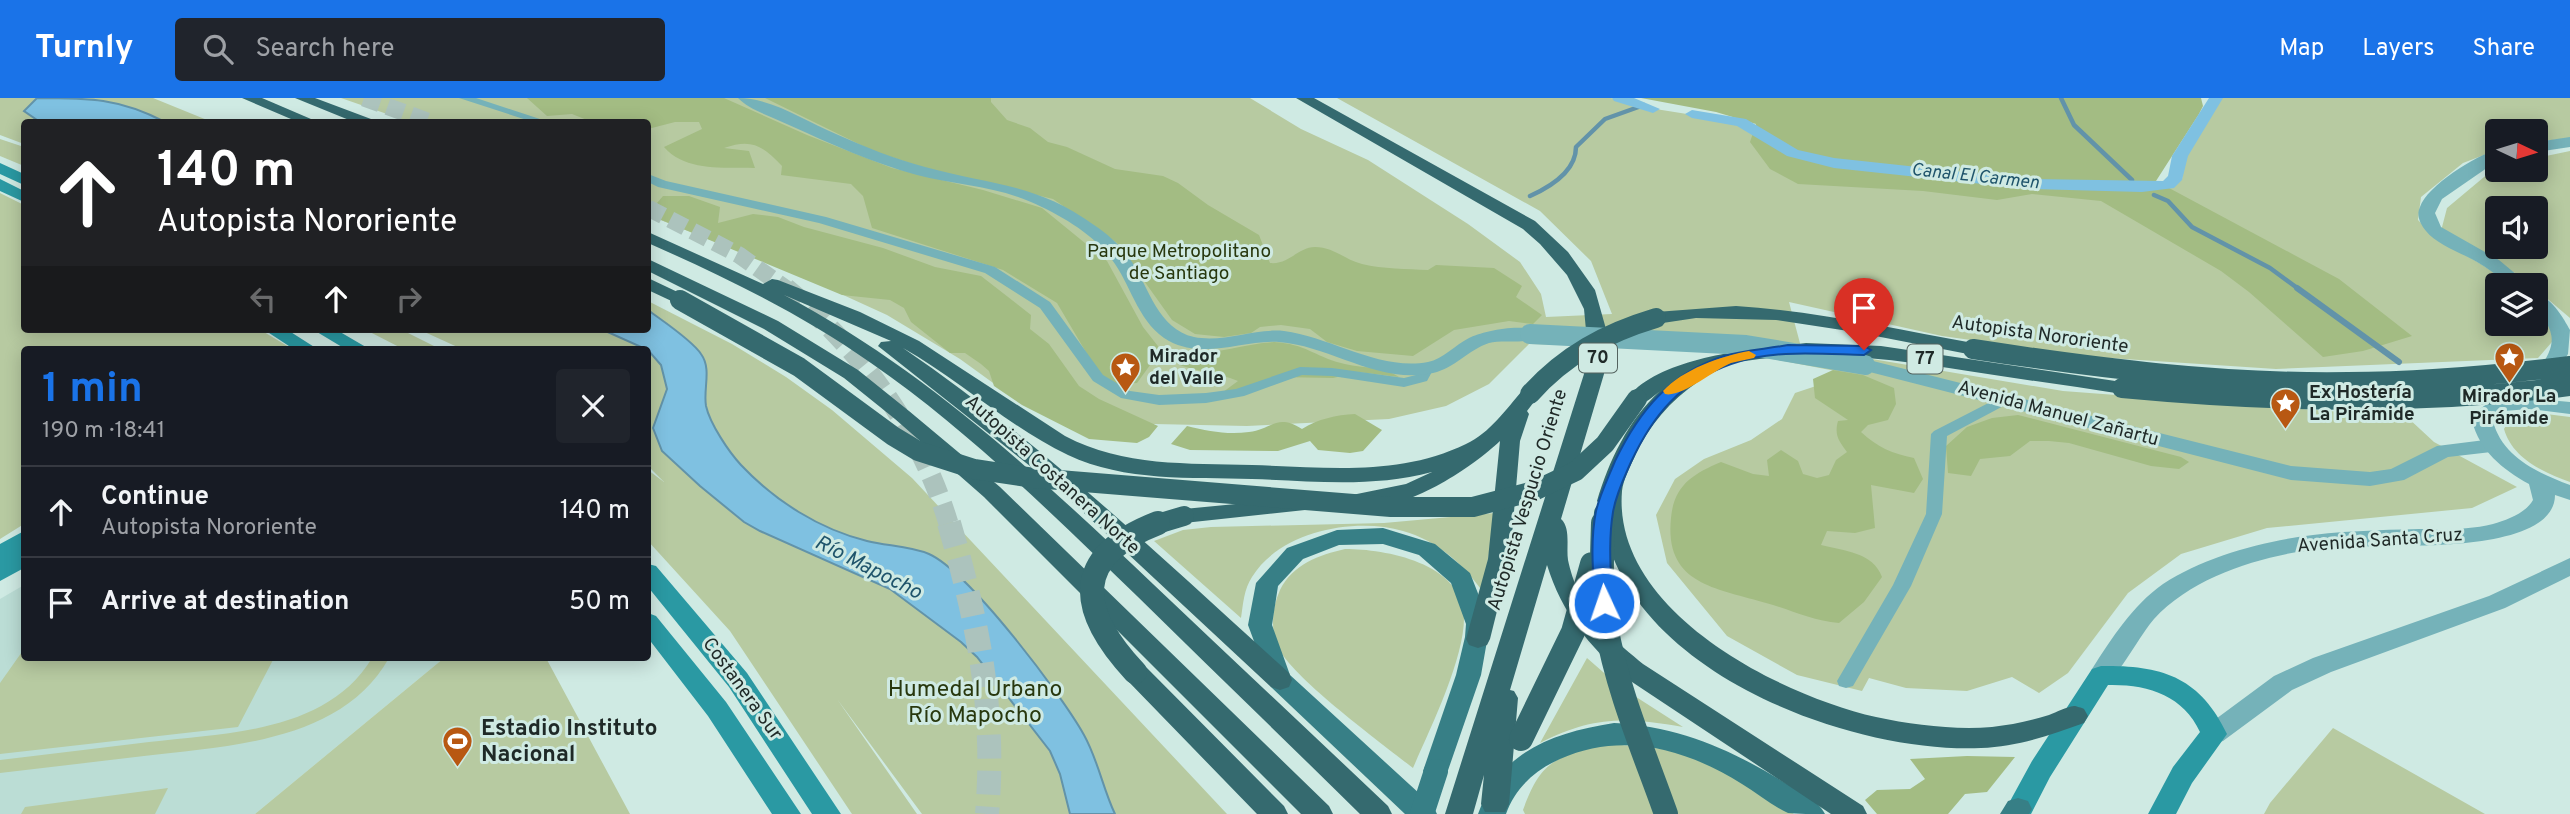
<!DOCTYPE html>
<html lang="en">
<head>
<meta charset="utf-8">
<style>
	body { margin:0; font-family:Overpass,sans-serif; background:#20242c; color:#f1f3f6; height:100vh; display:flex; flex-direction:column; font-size:26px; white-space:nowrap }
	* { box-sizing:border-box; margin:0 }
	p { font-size:23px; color:#9ea1a6 }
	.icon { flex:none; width:38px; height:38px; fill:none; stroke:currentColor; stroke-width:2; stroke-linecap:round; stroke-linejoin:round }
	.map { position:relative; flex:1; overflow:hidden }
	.side { position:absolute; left:21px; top:248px; width:630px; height:315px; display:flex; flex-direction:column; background:#171b24; border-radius:7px; box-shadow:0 4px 18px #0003 }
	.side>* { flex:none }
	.hud { position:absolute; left:21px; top:21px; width:630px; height:214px; border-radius:7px; box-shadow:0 4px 18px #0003; background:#202124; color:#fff; overflow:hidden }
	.needle { width:46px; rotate:94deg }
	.fabs { position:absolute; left:2485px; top:21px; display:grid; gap:14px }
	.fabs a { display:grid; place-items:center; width:63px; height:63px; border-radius:7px; background:#171b24; box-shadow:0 4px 18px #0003; font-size:35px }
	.pin { position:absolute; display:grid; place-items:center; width:60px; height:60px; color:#fff; margin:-72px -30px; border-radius:50% 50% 50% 0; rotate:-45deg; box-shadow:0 0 7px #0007 }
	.pin .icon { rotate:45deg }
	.me { position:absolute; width:77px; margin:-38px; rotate:357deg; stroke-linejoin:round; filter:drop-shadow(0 0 5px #0008) }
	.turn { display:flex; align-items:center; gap:24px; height:147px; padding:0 21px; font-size:32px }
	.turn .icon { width:91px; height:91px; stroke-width:2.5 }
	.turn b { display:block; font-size:49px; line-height:60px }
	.lanes { display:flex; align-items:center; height:66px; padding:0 21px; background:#0003; justify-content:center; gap:35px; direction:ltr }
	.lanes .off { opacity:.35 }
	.round { display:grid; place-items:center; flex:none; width:74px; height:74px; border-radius:7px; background:#20242c }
	.overview { display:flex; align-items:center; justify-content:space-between; height:119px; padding:0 21px }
	h1 { font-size:42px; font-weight:700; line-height:52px; color:#1a73e8 }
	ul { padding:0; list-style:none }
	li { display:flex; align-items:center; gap:21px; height:91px; padding:0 21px; border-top:2px solid #363941 }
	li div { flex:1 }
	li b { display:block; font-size:26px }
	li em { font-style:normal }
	header { display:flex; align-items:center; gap:42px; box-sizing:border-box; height:98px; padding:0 35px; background:#1a73e8; color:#fff }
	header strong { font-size:33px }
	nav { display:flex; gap:38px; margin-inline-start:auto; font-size:24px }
	.search { width:490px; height:63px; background:#20242c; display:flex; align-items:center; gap:18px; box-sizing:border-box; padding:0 24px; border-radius:7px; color:#9ea1a6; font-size:26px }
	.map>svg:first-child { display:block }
</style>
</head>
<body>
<header>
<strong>Turnly</strong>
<div class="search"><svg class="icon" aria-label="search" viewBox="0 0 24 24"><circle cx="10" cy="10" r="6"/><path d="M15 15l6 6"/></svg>Search here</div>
<nav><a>Map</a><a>Layers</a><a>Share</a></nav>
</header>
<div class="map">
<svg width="2570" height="716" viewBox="0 0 2570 716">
	<rect width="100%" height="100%" fill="#cfeae3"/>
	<!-- built -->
	<path fill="#bbddd5" d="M24 487V560H444L255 716H0V501Z"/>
	<!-- green -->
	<path fill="#b7caa1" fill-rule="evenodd" d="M0 0H153L212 24H24V46L0 37Z
		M341 0H1250L1301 31 1368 62 1468 126 1520 164 1541 196 1546 219 1612 216 1591 163 1540 113 1337 0H1611L1643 9 1737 24 1757 38 2145 92 2173 89 2182 81 2185 59 2221 0H2570V40L2536 44V33H2497V52L2463 65 2421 99 2418 122C2444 150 2481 161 2509 187H2497V226H2536V213L2558 237 2538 260 2276 271 2094 259 1942 238 1789 204 1801 249 2063 293 2407 319 2434 344 2517 389 2472 410 2267 430 2181 456 2128 495 2068 575 2039 595 2012 579 1967 593 1906 590 1869 580 1862 593 1797 577 1727 538 1667 465 1656 417 1675 381 1704 361 1751 342 1782 321 1795 295 1843 279 1846 275 1715 250 1529 246 1489 286 1446 308 1389 321 1247 328 1108 325 1007 295 960 261 887 217 806 180 648 117V24H410Z
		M0 41 24 49V68L0 58Z
		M2570 53V220L2536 191V187L2441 133 2447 110 2496 69 2497 72H2536V60ZM2497 110H2536V149H2497Z
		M0 95 24 107V231H259L294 252H24V426L0 441Z
		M648 203 732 246 786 279 832 312 912 380 1227 716H922L837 601 917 716H852L730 533 648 443V372L664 384 648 368V252H464L418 231H648Z
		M364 231H400L442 252H405Z
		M2538 315 2570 319V384C2544 375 2512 360 2504 331 2512 317 2523 316 2538 315Z
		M1495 415 1483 494C1463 466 1438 443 1403 433 1355 419 1280 433 1252 479 1244 491 1243 506 1241 520L1154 443 1183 432 1211 429 1384 425Z
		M1345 451C1386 451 1462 465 1464 518 1465 560 1430 631 1413 670 1384 647 1291 579 1278 549 1270 530 1272 510 1280 492 1293 466 1319 457 1345 451Z
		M24 551V560H274L238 629 0 656V585Z
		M372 560H389C342 644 228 648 144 658 96 664 48 669 0 675V662C50 656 100 650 149 644 225 635 327 635 372 560Z
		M444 560H546L630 716H255Z
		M1587 560 1619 588 1683 629C1625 619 1593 618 1540 645Z
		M2333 630 2485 716H2264L2270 705Z
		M1599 645 1677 652 1741 681 1794 716H1525L1523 712C1541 663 1553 662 1599 645Z
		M168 690 155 716H21L25 709Z"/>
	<!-- forest -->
	<path fill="#a3bc83" d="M527 0H724L807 37 892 70 983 92 1042 110 1107 163 1143 229 1161 252 1137 285 1114 287 1100 278 1057 205 1003 172 872 130 863 98 851 86 781 77 782 68C763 48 752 40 724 50L749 53 755 70C723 69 686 74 664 49L702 31 699 24H675L648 31V24H592L572 16 547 18Z
		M765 0H991V4L1007 22 1030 30 1048 44 1067 49 1115 71 1163 78 1178 85 1208 107 1259 137 1270 165C1289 167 1298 149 1315 149 1334 149 1345 162 1362 166 1383 171 1407 171 1428 172L1436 167 1494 170 1522 188 1516 199 1542 217 1533 226 1509 223 1454 232 1413 258 1357 253 1327 244 1310 231 1281 227 1260 229 1251 235 1224 239 1195 236 1172 222 1117 145 1053 101 922 69 873 53Z
		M1641 0H2201L2203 8 2199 16 2156 83 2339 181 2412 238 2363 253 2323 259 2249 194 2221 173 2101 103 2032 96 1997 102 1923 93 1798 86 1770 71 1750 44 1756 26 1716 14Z
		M663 98H689L720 109 718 125 753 116 778 119 804 129 883 150 935 169 981 178 1031 217 1030 231 1049 246 1079 288 1099 301 1158 328 1149 339 1137 345 1089 341 1022 307 994 288 989 273 981 266 965 255H950L911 224 904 210 890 202 842 197 659 121 663 117V111L657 105Z
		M1274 244C1306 246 1314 258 1341 265 1361 271 1382 267 1399 279L1358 274 1333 280 1278 279 1219 297 1238 283C1217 274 1195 274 1175 265L1178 255C1215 258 1239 246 1274 244Z
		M1833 272 1863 277 1894 290 1896 306 1888 322 1868 327 1861 334C1877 349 1893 356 1914 360L1923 381 1914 395 1871 387 1875 430 1855 435 1827 433 1821 447C1844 453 1873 454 1882 479L1864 504 1839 525C1812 523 1792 512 1766 505 1717 490 1664 487 1671 420 1674 387 1693 376 1721 364L1753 376 1769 378 1767 362 1781 352 1798 363 1803 376 1817 380 1829 377 1836 362 1847 354C1839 343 1834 337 1838 323L1848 322 1815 300 1813 281Z
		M1355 316 1382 332 1363 353 1350 355 1318 352 1310 343 1278 353 1190 352 1171 346 1187 328C1208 333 1227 337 1249 334 1272 331 1277 315 1302 331 1318 321 1336 317 1355 316Z
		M2018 317 2181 359 2189 364 2179 371 2151 368 2069 345 2049 343H2030L2010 358 1980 361 1971 378 1948 375 1946 348 1967 329 1992 320Z
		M1967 658 2015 659 1987 694 1965 696 1948 716H1877L1865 702 1877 692 1910 691 1925 681 1910 661Z"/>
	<!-- water -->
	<path fill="#7fc1e1" stroke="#6293a9" stroke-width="2" d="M37 0C89 0 119 0 165 24H40L24 13Z
		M648 212C661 222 692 242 701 256 712 271 703 291 706 308 710 326 729 354 741 367 775 403 819 431 867 443 887 448 910 448 929 456 969 474 1061 596 1084 637 1098 662 1103 691 1115 716H1070L1060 676 1050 653 977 559 961 544 890 491 760 433 744 424 700 388 662 353 653 330 667 291 661 267 648 252 601 231H648Z"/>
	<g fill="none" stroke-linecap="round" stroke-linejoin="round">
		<!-- stream-far1 -->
		<path stroke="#6293a9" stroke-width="4.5" d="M2061 0 2074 27 2132 82
			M2154 97 2168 103 2192 129 2270 170 2300 192
			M1530 98C1550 89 1576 74 1576 49L1605 21 1644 7"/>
		<!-- stream -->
		<path stroke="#6293a9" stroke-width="6" d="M2297 190 2399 264"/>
		<!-- canal -->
		<path fill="#7fc1e1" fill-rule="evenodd" d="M1612 0H1634L1660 11 1653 15 1614 3Z
			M2209 0H2223L2188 58 2182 82 2174 90 2142 94 2029 91 1834 70 1787 58 1737 28 1692 20 1685 16 1692 12 1746 21 1798 52 1834 60 2029 81 2163 83 2168 78 2172 58Z"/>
		<!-- motorway-tunnel-far2 -->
		<path stroke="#acc3bd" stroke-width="17" stroke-dasharray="17 8" stroke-linecap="butt" d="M364 0 430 24
			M648 110 739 157 788 192"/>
		<!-- motorway-tunnel-far1 -->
		<path stroke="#acc3bd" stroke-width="20" stroke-dasharray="20 10" stroke-linecap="butt" d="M786 190C863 254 920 331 949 427"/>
		<!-- motorway-tunnel -->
		<path stroke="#acc3bd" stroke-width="24" stroke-dasharray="24 12" stroke-linecap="butt" d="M949 425C978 524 996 612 987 716"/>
		<!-- pedestrian -->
		<path fill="#75b2b9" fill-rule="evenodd" d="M459 0H476L549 24H533Z
			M648 76 666 83 826 119 995 169 1050 204 1103 277 1130 293 1159 297 1206 295 1236 291 1300 269 1332 270 1404 280 1416 277 1422 267 1427 266 1434 270 1427 283 1404 289 1332 278 1302 277 1244 298 1206 305 1159 307 1121 300 1093 283 1040 210 985 175 819 125 658 89 648 84Z
			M2004 297 2012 302 2009 305 1947 338 1942 416 1911 488 1853 588 1846 590 1839 588 1837 583 1893 487 1926 416 1931 336 1934 333Z"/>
		<!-- minor -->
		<path fill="#75b2b9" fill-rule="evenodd" d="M738 0C772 0 805 23 836 36 865 49 895 61 925 69 990 87 1036 85 1094 127 1109 137 1122 149 1132 164 1149 190 1158 231 1194 239 1224 245 1254 230 1284 233 1331 239 1379 273 1428 264 1443 261 1455 247 1469 240 1482 233 1529 223 1539 236 1530 248 1503 241 1489 245 1468 252 1455 270 1433 275 1379 287 1331 248 1279 244 1242 242 1205 262 1169 243 1140 227 1132 191 1115 166 1097 138 1061 117 1031 104 995 88 955 87 917 77 873 65 831 46 789 27 773 19 749 12 738 0Z
			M1865 261 2291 368 2370 374 2391 371 2437 348 2493 341 2500 343 2503 348 2500 353 2448 359 2404 382 2370 388 2291 382 1858 271 1855 267Z"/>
		<!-- tertiary -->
		<path fill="#75b2b9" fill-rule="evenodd" d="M2570 39V49L2536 54V44Z
			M2497 52V63L2442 101 2435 115 2441 129 2499 162 2529 187C2501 187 2500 177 2477 164 2462 155 2437 147 2426 133 2420 126 2416 117 2420 109 2427 88 2476 57 2497 52Z
			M2536 196C2551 199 2563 219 2570 232L2568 256 2550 285 2543 287 2533 281C2552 252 2562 240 2536 211Z
			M2513 299 2570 304V316L2529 311 2504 313 2495 317 2493 323C2502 359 2538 375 2570 387V402L2555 397C2555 453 2413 447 2377 448 2350 449 2324 450 2297 454 2247 463 2190 482 2154 521 2143 533 2116 581 2107 585 2102 588 2098 586 2092 585L2089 578 2092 571C2112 540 2132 508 2163 486 2201 461 2253 446 2298 439 2338 433 2379 432 2419 431 2444 431 2470 432 2493 426 2507 422 2526 415 2533 402L2529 386C2502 371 2480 353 2472 323 2481 305 2493 302 2513 299Z
			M2570 460V478L2505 510 2331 574 2292 592 2223 643 2214 646 2205 643 2201 636 2205 629 2274 578 2313 560 2489 498Z"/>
		<!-- secondary -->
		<path fill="#2a99a3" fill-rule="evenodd" d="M0 65 24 76V87L0 76Z
			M0 81 24 93V104L0 93Z
			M263 231H286L319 252H295Z
			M312 231H335L371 252H347Z
			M24 433V470L0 483V446Z
			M648 466 656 468 747 575 841 716H812L729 589 648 489Z
			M648 515 656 518 726 604 801 716H772L708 618 648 540Z
			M2101 568C2162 567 2200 579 2227 636L2192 685 2176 716H2148L2173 669 2200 634C2183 597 2147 586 2108 587L2050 679 2031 716H2003L2032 663 2092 571Z"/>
		<!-- primary -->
		<path fill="#377f86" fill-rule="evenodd" d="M1383 430 1435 446 1470 475 1490 526 1481 577 1445 681 1436 684 1427 681 1423 673 1456 577 1465 539 1466 526 1451 485 1419 457 1383 446 1339 447 1303 461 1278 488 1272 527 1290 577 1433 708 1437 716H1405L1271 589 1248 527 1256 485 1287 450 1337 432Z
			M1614 625C1679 628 1732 652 1787 686 1800 694 1818 702 1825 716 1814 716 1797 716 1788 715 1772 708 1757 695 1742 686 1686 651 1623 633 1560 661 1535 672 1515 690 1506 716H1478C1501 653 1552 635 1614 625Z
			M2018 700 2028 703 2032 711 2029 716H2000L2008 703Z"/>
		<!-- motorway -->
		<path fill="#356a6f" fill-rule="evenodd" d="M242 0H262L318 24H298Z
			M295 0H315L371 21 374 24H354Z
			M1296 0H1314L1535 123 1568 154 1595 192 1606 231 1604 276 1561 421C1571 430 1566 449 1568 462 1570 472 1574 484 1578 493 1591 523 1619 546 1643 566L1863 708 1867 716H1831L1626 580C1588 547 1562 515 1547 467L1510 592 1514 593 1518 600 1509 706 1505 714H1485L1481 706 1484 677 1473 716H1445L1584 276 1588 253 1584 211 1567 177 1540 146 1523 131Z
			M648 134 763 186 772 181 778 182 860 214 919 243 1065 338C1124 369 1187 365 1252 367 1325 369 1398 379 1466 346 1490 335 1506 311 1523 292H1537L1540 296 1527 313 1529 316 1520 343 1510 461 1490 541 1487 547 1478 550 1469 547 1466 541 1488 461 1500 343C1469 372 1397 420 1352 407L1349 402 1352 397 1406 386 1432 374C1372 390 1313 383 1252 381 1191 379 1125 384 1068 357 1009 329 960 282 903 250 1042 345 1164 462 1289 575L1292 582 1289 589 1280 592 1271 589 1054 387 878 248 881 244 891 243 784 197C925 271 1039 378 1153 486 1231 560 1310 634 1388 708L1392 716H1360C1286 643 1211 571 1137 498 1052 416 968 332 871 265 801 216 725 179 648 145Z
			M648 161 778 223 858 272 909 313 1000 389 1329 708 1333 716H1301L984 399 895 321 844 280 764 231 648 173Z
			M648 180 686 198 689 202 680 207 648 192Z
			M1736 208C1816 213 1894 231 1973 245L1983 251 1973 257 1855 234 1776 222 1696 220 1656 226 1647 220 1656 214Z
			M1806 245 1881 248 2122 284 2129 286 2132 290 2129 294 2122 296C2071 288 2019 281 1968 273 1878 259 1787 247 1697 274L1702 279 1699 283C1670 303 1649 327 1635 358 1630 369 1623 382 1622 393 1612 513 1779 597 1876 619 1913 627 1954 632 1992 629 2011 627 2030 623 2049 617 2057 614 2066 609 2074 608 2076 608 2082 610 2084 611L2088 618 2084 625C2051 637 2017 649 1981 650 1844 656 1613 567 1601 408L1597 403C1609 363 1628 322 1660 293 1650 301 1643 309 1630 305L1627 301C1657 258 1758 250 1806 245Z
			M1297 400 1305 402 1308 407 1305 412 1184 425 1176 423 1173 418 1176 413 1184 411Z
			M1135 565 1144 567 1284 708 1288 716H1257L1126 581 1123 574 1126 567Z"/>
		<!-- minor-bridge -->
		<path stroke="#75b2b9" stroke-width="20" d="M1530 236 1746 247 1865 267"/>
		<!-- primary-bridge -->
		<path stroke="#377f86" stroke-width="24" d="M1422 716 1436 673"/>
		<!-- motorway-bridge-far1 -->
		<path stroke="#356a6f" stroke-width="20" d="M680 202 799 269 893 338 918 353 974 371 1034 380 1391 409H1473L1534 393 1576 373 1605 346 1637 301
			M1973 251C2097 270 2222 286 2348 284 2422 284 2496 277 2570 268
			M2122 290C2272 304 2420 308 2570 288
			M1530 296C1565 257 1606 235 1656 220
			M1154 427 1184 418
			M1603 427 1604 415"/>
		<!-- motorway-bridge -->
		<path stroke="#356a6f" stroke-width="24" d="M1603 425C1602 459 1600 493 1606 527 1617 592 1644 654 1666 716
			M1135 574C1078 513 1070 459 1158 425
			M1521 641 1573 534 1592 466"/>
	</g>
	<!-- route -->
	<path fill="#1a73e8" stroke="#114b97" stroke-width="2" d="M1788 247 1864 248 1871 252 1864 257C1821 256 1772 251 1731 266 1680 284 1653 317 1631 364 1624 380 1616 396 1613 414 1608 444 1611 475 1612 505L1610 510H1597L1595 505C1593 475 1590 443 1596 413 1600 396 1608 380 1615 363 1639 313 1669 276 1724 258 1744 252 1767 251 1788 247Z"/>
	<!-- slow -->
	<path fill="#f59e0b" d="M1749 253 1756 257 1754 260C1746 262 1738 263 1731 265 1714 272 1681 300 1665 296L1663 293C1682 272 1721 258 1749 253Z"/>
	<!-- icons -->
	<defs>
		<symbol id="sight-pin" viewBox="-11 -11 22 30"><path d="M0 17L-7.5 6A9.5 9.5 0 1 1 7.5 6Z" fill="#b85812" stroke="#cfeae3"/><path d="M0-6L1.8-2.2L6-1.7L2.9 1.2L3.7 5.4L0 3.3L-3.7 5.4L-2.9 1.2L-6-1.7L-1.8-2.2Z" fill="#fff"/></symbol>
		<symbol id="stadium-pin" viewBox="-11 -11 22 30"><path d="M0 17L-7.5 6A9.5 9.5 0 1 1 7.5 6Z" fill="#b85812" stroke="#cfeae3"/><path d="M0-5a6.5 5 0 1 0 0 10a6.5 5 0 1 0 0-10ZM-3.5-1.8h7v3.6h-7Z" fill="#fff"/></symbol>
	</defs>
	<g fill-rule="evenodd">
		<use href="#sight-pin" x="2492" y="242" width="35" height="47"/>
		<use href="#sight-pin" x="1108" y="252" width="35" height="47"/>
		<use href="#sight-pin" x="2268" y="288" width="35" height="47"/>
		<use href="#stadium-pin" x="440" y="626" width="35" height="47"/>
	</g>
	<g text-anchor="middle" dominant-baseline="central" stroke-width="6" stroke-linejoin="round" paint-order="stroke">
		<!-- far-water labels -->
		<g font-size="18" font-style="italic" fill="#1f546b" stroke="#cfeae3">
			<text transform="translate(1975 79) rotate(6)">Canal El Carmen</text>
		</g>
		<!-- shield labels -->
		<g fill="#cfeae3" stroke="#54635f" stroke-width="2">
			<rect x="1579" y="245.5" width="38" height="29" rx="5"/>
			<rect x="1907.5" y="246.5" width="35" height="29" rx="5"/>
		</g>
		<g font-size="18" font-weight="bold" fill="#1f2927">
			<text x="1598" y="260">70</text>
			<text x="1925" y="261">77</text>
		</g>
		<!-- park labels -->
		<g font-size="19" fill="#28380e" stroke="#cfeae3">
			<text x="1179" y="154">Parque Metropolitano<tspan x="1179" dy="22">de Santiago</tspan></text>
		</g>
		<!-- street labels -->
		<g font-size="19" fill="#1f2927" stroke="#cfeae3">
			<text transform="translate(2040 237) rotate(8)">Autopista Nororiente</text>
			<text transform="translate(2058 316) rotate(15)">Avenida Manuel Zañartu</text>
			<text transform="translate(1052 377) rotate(42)">Autopista Costanera Norte</text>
			<text transform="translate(1528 402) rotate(-73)">Autopista Vespucio Oriente</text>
			<text transform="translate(2380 443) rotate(-4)">Avenida Santa Cruz</text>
			<text transform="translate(742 591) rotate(54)">Costanera Sur</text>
		</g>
		<!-- poi labels -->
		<g font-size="19" font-weight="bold" fill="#1f2927" stroke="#cfeae3" text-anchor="start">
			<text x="1149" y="259">Mirador<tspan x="1149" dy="22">del Valle</tspan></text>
			<text x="2309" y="295">Ex Hostería<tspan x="2309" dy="22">La Pirámide</tspan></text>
			<text x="2509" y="299" text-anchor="middle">Mirador La<tspan x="2509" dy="22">Pirámide</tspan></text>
		</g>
		<!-- water labels -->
		<g font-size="21" font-style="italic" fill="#1f546b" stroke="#cfeae3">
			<text transform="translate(868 470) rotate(27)">Río Mapocho</text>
		</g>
		<!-- near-park labels -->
		<g font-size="23" fill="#28380e" stroke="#cfeae3">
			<text x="975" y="592">Humedal Urbano<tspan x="975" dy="26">Río Mapocho</tspan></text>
		</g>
		<!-- near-poi labels -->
		<g font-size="23" font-weight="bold" fill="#1f2927" stroke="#cfeae3" text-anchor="start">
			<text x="481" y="631">Estadio Instituto<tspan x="481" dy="26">Nacional</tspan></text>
		</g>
	</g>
</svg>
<div class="fabs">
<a><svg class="needle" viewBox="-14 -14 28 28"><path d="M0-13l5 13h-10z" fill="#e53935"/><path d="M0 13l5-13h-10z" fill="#9ea1a6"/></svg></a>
<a><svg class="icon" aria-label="sound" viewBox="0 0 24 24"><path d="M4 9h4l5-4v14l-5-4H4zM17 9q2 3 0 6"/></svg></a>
<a><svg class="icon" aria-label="layers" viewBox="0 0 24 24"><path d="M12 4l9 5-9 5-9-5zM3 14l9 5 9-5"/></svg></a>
</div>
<div class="pin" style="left:1864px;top:252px;background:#d93025"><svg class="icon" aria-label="arrive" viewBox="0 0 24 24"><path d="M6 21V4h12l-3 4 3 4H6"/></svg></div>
<svg class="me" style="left:1604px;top:505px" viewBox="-20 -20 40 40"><circle r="17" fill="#1a73e8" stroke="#fff" stroke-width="3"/><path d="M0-11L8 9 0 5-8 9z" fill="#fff"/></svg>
<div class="hud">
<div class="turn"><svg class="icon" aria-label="ahead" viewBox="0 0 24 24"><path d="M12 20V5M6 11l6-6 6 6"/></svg><div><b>140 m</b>Autopista Nororiente</div></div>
<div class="lanes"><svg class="icon off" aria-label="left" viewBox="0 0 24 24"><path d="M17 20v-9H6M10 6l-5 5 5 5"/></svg><svg class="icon" aria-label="ahead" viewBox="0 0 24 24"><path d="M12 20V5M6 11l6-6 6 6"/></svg><svg class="icon off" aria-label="right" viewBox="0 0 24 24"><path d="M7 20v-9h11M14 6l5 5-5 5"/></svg></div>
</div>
<section class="side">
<div class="overview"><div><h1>1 min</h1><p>190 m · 18:41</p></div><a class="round"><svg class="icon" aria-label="close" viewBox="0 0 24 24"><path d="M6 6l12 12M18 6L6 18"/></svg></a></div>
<ul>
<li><svg class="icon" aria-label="ahead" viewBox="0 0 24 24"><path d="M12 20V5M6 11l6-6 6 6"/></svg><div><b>Continue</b><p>Autopista Nororiente</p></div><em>140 m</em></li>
<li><svg class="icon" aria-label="arrive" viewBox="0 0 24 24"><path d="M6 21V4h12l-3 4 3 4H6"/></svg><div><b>Arrive at destination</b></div><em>50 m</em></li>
</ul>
</section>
</div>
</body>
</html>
